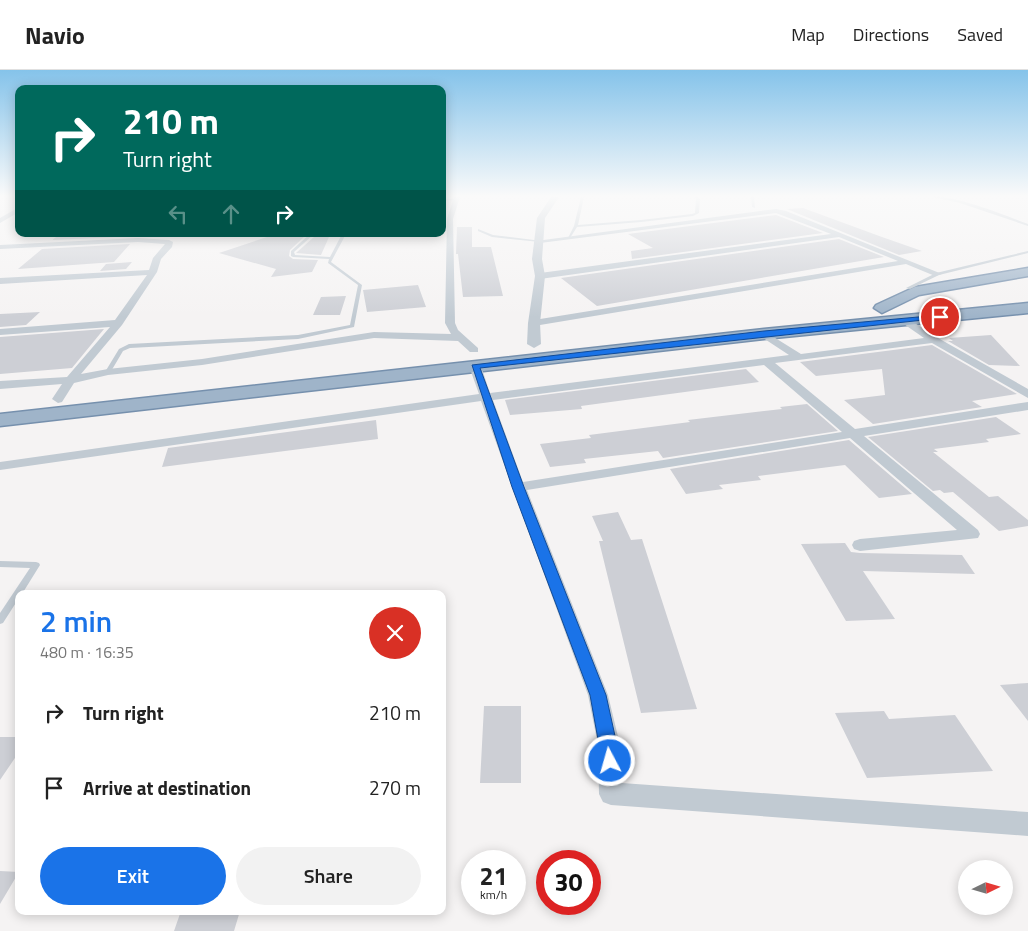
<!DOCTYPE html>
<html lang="en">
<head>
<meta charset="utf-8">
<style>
	body { margin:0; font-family:"Titillium Web",sans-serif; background:#f2f2f2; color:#222; height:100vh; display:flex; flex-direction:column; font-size:19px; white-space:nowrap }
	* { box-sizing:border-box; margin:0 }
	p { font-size:16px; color:#767676 }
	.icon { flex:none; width:28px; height:28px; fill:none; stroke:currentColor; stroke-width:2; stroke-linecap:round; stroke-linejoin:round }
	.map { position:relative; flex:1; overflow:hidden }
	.sheet { position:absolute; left:15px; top:520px; width:431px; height:325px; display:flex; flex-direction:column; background:#fff; border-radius:10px; box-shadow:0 2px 12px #0003 }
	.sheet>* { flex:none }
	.top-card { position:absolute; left:15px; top:15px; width:431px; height:152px; border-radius:10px; box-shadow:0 2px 12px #0003; background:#00695c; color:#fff; overflow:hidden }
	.needle { width:32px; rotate:85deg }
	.fabs { position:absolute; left:958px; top:790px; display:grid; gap:10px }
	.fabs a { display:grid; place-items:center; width:55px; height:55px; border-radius:50%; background:#fff; box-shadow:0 2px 12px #0003; font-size:25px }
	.speed { position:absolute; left:461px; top:780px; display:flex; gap:10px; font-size:25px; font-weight:700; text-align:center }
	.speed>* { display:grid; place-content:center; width:65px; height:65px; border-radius:50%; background:#fff; box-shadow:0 2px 12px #0003; line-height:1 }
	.speed small { font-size:12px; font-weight:400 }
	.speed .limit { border:8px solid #d22; background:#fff; color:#111 }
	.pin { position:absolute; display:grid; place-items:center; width:42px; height:42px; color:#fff; margin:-21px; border:2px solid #fff; border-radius:50%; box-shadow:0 1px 5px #0007 }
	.me { position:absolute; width:55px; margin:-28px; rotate:354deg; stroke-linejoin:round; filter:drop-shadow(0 0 4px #0008) }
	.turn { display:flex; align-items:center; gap:18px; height:105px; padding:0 25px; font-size:22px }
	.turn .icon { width:65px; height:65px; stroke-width:2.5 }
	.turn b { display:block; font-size:35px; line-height:42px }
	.lanes { display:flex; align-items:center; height:48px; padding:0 25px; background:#0003; justify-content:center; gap:25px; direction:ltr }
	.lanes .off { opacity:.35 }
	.round { display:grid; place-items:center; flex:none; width:52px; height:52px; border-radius:26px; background:#f2f2f2 }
	.summary { display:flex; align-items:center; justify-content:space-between; height:85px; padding:0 25px }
	h1 { font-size:30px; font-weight:600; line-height:38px; color:#1a73e8 }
	.primary-button { display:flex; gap:10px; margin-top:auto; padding:10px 25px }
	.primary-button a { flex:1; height:58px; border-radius:30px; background:#1a73e8; color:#fff; font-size:20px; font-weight:600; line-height:58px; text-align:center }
	.primary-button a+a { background:#f2f2f2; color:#222 }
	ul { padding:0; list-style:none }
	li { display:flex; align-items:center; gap:15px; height:75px; padding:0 25px }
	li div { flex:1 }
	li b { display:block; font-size:19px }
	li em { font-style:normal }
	header { display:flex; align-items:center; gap:30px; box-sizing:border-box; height:70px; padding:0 25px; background:#fff; border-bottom:1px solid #e0e0e0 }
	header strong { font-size:24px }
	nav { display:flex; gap:28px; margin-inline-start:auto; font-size:18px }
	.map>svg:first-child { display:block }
</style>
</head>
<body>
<header>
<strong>Navio</strong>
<nav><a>Map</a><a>Directions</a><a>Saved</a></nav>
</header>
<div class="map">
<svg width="1028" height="861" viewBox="0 0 1028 861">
	<rect width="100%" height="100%" fill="#f5f3f3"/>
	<!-- building -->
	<path fill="#cdcfd5" d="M803 138 882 167 922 181 899 185 787 139Z
		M776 145 823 163 632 189 631 181 653 178 628 164Z
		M457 157H472V177H491L503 226 463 227 458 184H456Z
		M140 164 138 166 52 170 59 165Z
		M276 164 306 165 290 180 289 186 293 189 318 190 312 202 271 207 276 199 219 183Z
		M314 167H329L321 185 296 183Z
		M839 169 884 187 597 236 561 208Z
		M130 174 114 192 18 199 42 179Z
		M132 192 126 199 100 201 106 194Z
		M418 215 426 237 367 242 363 220Z
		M346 226 340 245H313L321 227Z
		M40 242 26 255 0 257V244Z
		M104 259 72 298 0 304V267Z
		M991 265 1020 296 989 295 948 271H953L949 268Z
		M932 275 1017 324 972 331 982 337 873 354 844 330 885 325 882 299 816 306 800 292Z
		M746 299 759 312 581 336 582 339 510 345 505 330Z
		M807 334 838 361 663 388 658 381 584 389 586 393 550 397 540 374 591 368 589 365 690 352 688 350 782 339 780 337Z
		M996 347 1021 364 986 369 989 372 934 379 938 382H933L989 427 998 426 1028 450V456L999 461 953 422 944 423 940 420 933 421 868 367Z
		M376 350 378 369 162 397 168 378Z
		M849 370 912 424 879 428 845 395 758 406 761 410 719 415 723 419 686 424 670 399Z
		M618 442 631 470 642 469 697 639 641 643 599 471H603L592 446Z
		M845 473 851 482 860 483 962 485 975 504 863 501 895 549 846 551 801 474Z
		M1028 613V651L1000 615Z
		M484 636H521V713H480Z
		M884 641 889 649 955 645 993 701 867 708 835 643Z
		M0 667H19V682L0 710Z
		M0 801 19 802 0 834Z
		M181 841H240L234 861H174Z"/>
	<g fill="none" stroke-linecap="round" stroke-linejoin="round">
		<defs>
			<path id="trunk" d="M1028 198V206L919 225 882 243 874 238 876 235 915 217Z
				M1028 233V243L764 269 0 356V344L764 259Z"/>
		</defs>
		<!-- trunk casing -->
		<use href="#trunk" stroke="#7690ad" stroke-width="3"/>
		<!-- service -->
		<path fill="#c1cad2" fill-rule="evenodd" d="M581 127H584L578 155 641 150 692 144 695 143 696 129 695 127H697L700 129 699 143 693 146 641 152 577 157 570 168H568L574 156Z
			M751 127H754L755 138 752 137Z
			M933 127C955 125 1006 146 1028 154V156L960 133Z
			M442 129H455L457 130 442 131Z
			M478 159 493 165 542 171 540 172 492 167 478 161Z
			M310 164H314L294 182 295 185 330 187 342 164H346L331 192 362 215 354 257 298 269 130 278 123 281 110 303H106L105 302 119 279 129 274 298 265 350 255 358 215 328 193 329 189 293 187 291 186V181Z
			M1028 181V183L939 205 910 219 906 218 936 203Z
			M0 491 36 492 39 493 40 495 22 524H19V528L3 553 0 554V543L30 498 0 497Z"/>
		<!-- minor -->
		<path fill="#c1cad2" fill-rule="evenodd" d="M454 127H460L453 149 455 253 458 260 478 278V282H470L458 271 374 268 202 295 108 305 74 313 62 332 58 333 52 329 62 314 0 319V311L67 307 110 257 0 265V259L115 250 147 205 0 214V208L149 200 153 188 165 174 138 172 0 179V175L138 168 169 170 173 172 172 177 161 189 157 202 122 255 81 304 108 299 202 289 374 262 451 264 445 253 447 149Z
			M19 137V142L0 153V148Z
			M776 139 786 141 942 204 935 206 906 194 534 256 529 253 534 250 898 191 839 167 540 209 536 206 540 203 831 164 776 143 540 173 536 171Z
			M901 248H907L938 268 1028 319V328L932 273 775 293 855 359 1028 332V340L864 366 978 460 980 464 978 468 860 481 854 479 852 475 854 471 860 469 957 460 850 368 527 420 608 625 620 675 622 713 1028 742V766L611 735 603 732 599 724 598 675 588 625 481 331 0 400V392L479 324 469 296 475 293 481 296 490 323 789 285 760 266V262L764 261 801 284 924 268 901 252ZM764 295 842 362 523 412 493 330Z"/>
		<!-- tertiary -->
		<path fill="#c1cad2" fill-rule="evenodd" d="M551 127H559L545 148 542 189 545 206 540 253 541 274 534 278 527 274 528 253 535 206 532 189 537 148Z"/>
		<!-- trunk -->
		<use href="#trunk" fill="#9fb4c9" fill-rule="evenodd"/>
	</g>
	<!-- sky -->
	<linearGradient id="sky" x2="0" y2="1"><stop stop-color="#85c3ea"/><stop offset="0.51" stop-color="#fafafa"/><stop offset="1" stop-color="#fafafa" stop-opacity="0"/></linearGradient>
	<rect width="1028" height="247" fill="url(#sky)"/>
	<!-- route -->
	<path fill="#1a73e8" stroke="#114b97" d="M940 245 943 247 942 248 480 298 524 417 606 625 617 675 618 691 616 697 610 699 603 697 590 625 512 417 472 295 764 261Z"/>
</svg>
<div class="fabs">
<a><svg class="needle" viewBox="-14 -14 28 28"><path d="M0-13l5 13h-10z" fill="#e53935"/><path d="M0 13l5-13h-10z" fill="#767676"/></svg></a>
</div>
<div class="speed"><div>21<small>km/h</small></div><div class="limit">30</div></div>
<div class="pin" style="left:940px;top:247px;background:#d93025"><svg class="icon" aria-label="arrive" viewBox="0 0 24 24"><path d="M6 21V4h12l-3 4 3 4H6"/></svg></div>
<svg class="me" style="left:610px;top:691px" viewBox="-20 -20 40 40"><circle r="17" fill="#1a73e8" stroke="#fff" stroke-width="3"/><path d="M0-11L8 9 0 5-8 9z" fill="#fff"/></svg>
<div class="top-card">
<div class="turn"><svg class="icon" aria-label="right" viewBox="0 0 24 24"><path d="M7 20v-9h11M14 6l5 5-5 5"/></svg><div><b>210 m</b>Turn right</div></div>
<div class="lanes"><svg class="icon off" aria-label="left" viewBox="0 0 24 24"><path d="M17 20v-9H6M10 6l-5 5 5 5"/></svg><svg class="icon off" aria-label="ahead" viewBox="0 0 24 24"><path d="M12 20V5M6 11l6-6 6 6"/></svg><svg class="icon" aria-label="right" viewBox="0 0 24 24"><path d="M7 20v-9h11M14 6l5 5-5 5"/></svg></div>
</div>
<section class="sheet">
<div class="summary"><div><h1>2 min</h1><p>480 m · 16:35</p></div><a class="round" style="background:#d93025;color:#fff"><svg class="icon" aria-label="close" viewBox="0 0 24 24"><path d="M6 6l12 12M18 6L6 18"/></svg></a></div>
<ul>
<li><svg class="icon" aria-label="right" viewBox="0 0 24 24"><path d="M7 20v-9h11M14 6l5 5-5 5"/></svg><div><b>Turn right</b></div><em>210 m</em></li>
<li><svg class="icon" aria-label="arrive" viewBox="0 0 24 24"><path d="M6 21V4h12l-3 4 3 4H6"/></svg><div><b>Arrive at destination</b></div><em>270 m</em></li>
</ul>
<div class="primary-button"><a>Exit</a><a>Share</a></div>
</section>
</div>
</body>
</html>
